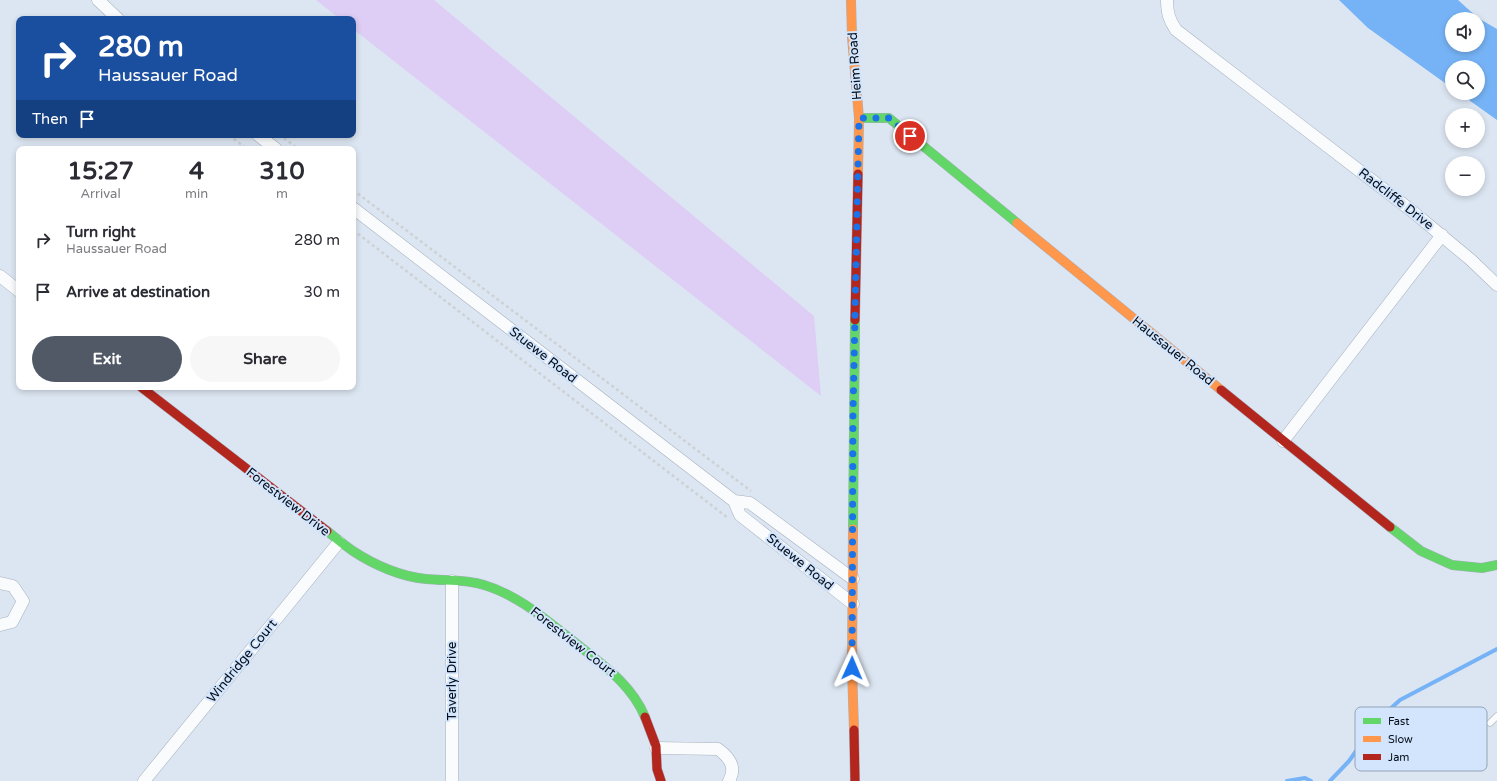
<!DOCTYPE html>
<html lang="en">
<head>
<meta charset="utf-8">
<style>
	body { margin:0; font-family:"Varela Round",sans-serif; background:#f7f7f7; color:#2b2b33; height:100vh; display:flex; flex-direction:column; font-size:15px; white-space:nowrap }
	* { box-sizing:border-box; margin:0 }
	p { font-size:13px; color:#7c7c81 }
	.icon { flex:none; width:22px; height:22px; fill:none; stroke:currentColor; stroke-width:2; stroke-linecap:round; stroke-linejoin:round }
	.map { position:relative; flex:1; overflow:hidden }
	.panel { position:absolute; left:16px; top:146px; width:340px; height:244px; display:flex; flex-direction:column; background:#fff; border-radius:8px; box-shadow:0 2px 6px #0003 }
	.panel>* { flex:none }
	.guide { position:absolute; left:16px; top:16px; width:340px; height:122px; border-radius:8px; box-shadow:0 2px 6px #0003; background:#1a4fa0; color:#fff; overflow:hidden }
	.controls { position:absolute; left:1445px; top:12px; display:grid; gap:8px }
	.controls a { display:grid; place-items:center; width:40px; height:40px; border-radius:50%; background:#fff; box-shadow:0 2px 6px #0003; font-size:20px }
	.pin { position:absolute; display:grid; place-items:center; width:34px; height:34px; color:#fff; margin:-17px; border:2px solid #fff; border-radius:50%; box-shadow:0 1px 4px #0007 }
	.me { position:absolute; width:44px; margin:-22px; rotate:1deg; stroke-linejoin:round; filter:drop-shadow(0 0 3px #0008) }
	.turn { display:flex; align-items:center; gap:14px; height:84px; padding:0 16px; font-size:18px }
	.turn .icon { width:52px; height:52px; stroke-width:2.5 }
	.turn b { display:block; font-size:28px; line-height:34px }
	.then { display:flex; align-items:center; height:38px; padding:0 16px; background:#0003; gap:8px; font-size:15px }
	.eta { display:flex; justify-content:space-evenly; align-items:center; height:68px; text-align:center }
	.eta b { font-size:24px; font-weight:800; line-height:28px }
	.primary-button { display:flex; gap:8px; margin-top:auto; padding:8px 16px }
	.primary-button a { flex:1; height:46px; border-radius:24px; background:#505965; color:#fff; font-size:16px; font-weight:800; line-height:46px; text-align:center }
	.primary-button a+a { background:#f7f7f7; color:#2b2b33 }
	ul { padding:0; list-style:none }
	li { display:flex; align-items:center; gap:12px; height:52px; padding:0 16px }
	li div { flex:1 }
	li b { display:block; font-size:15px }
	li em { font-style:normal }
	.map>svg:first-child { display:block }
</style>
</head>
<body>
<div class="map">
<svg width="1497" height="781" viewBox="0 0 1497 781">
	<rect width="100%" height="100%" fill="#dce6f2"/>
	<!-- green -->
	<path fill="#decdf4" d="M316 0H434L814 316 821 396 353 29V19H340Z"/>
	<!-- water -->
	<path fill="#76b3f6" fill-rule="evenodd" d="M1339 0H1458L1478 18 1497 29V120L1459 93H1478V67H1452V88L1368 28ZM1452 19H1478V45H1452Z"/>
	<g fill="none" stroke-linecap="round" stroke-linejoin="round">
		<!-- stream -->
		<path stroke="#76b3f6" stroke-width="4" d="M1287 781 1305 778 1311 781
			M1330 781 1349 761 1378 720 1400 700 1497 649"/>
		<defs>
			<path id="lane" d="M1490 723 1497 716"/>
			<path id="street" d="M98 0 118 19
				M1167 0C1167 12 1169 20 1176 30L1412 211 1471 260 1497 285
				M258 135 276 149
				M353 208 734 501 740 515 853 604
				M0 276 19 291
				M1283 441 1442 235
				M734 501 750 503 853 579
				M0 583 13 586 23 601 12 622 0 625
				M656 748 718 749C729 757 737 767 729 781
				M144 781 339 542
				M452 781V581"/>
			<path id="fast" d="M859 118H889L1017 223
				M1390 527 1421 551 1452 565 1482 568 1497 565
				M853 529 855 320
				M327 531C336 538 344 545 353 551 374 565 402 577 426 579 445 581 465 579 484 585 518 595 545 619 573 641 600 663 631 683 645 717"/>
			<path id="slow" d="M851 0 852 37 859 118 858 174
				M1017 223 1221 390
				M853 529 852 668 854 730"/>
			<path id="jam" d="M855 320 858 174
				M141 387 327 531
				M1221 390 1390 527
				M645 717 656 746 657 769 661 781
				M854 730 855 781"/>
		</defs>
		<!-- lane casing -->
		<use href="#lane" stroke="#a6b0bc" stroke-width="7"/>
		<!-- street casing -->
		<use href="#street" stroke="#a6b0bc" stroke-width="13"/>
		<!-- fast casing -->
		<use href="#fast" stroke="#a6b0bc" stroke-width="10"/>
		<!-- slow casing -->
		<use href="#slow" stroke="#a6b0bc" stroke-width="10"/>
		<!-- jam casing -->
		<use href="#jam" stroke="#a6b0bc" stroke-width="10"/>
		<!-- path -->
		<path stroke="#ced1d4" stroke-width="2.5" stroke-dasharray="3 3" stroke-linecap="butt" d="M229 135 247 149
			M284 138 298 149
			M353 190 751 491
			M353 230 728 518"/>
		<!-- lane -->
		<use href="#lane" stroke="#fafbfd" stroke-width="6"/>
		<!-- street -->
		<use href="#street" stroke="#fafbfd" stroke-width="12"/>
		<!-- fast -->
		<use href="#fast" stroke="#63d668" stroke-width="9"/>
		<!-- slow -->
		<use href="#slow" stroke="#ff974d" stroke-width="9"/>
		<!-- jam -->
		<use href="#jam" stroke="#b3261e" stroke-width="9"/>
	</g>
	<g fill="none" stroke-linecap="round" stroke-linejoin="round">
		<!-- route -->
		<path stroke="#1a73e8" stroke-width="7" stroke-dasharray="0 12.6" d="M852 668 853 413 859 118H889L910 136"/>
	</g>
	<g text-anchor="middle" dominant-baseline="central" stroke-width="4" stroke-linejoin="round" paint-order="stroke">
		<!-- street labels -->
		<g font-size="13" fill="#040d19" stroke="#d2e5fc">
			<text transform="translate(855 66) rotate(-94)">Heim Road</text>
			<text transform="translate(1396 199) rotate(38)">Radcliffe Drive</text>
			<text transform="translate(1173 351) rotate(39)">Haussauer Road</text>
			<text transform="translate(543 355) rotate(38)">Stuewe Road</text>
			<text transform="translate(288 502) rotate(38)">Forestview Drive</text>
			<text transform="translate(800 562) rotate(39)">Stuewe Road</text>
			<text transform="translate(573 642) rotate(38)">Forestview Court</text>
			<text transform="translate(242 661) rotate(-51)">Windridge Court</text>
			<text transform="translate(452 681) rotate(-90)">Taverly Drive</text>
		</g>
	</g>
	<!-- legend -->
	<rect x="1355" y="707" width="132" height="64" rx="6" fill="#d2e5fc" stroke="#94a4b8" stroke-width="1"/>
	<rect x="1363" y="718" width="18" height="6" fill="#63d668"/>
	<rect x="1363" y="736" width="18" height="6" fill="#ff974d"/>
	<rect x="1363" y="754" width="18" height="6" fill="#b3261e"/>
	<g font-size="11" fill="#040d19">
		<text x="1388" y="725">Fast</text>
		<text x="1388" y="743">Slow</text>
		<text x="1388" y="761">Jam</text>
	</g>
</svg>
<div class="controls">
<a><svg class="icon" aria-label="sound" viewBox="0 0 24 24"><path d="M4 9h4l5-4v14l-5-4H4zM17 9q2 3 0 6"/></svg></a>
<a><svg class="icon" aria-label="search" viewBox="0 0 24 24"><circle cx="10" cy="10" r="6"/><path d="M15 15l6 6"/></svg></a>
<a>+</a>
<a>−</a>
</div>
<div class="pin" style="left:910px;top:136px;background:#d93025"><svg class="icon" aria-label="arrive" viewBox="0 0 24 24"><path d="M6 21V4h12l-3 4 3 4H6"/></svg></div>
<svg class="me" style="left:852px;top:668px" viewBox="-20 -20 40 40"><path d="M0-17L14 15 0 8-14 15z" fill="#1a73e8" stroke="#fff" stroke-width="4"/></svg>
<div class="guide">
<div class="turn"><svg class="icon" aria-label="right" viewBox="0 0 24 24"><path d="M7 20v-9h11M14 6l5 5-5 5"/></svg><div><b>280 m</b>Haussauer Road</div></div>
<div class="then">Then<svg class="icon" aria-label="arrive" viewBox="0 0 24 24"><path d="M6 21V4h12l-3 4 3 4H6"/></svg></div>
</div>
<section class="panel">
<div class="eta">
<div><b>15:27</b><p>Arrival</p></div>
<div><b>4</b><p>min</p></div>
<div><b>310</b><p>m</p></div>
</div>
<ul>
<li><svg class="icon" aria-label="right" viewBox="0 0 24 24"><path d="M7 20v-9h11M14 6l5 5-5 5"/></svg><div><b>Turn right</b><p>Haussauer Road</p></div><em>280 m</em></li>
<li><svg class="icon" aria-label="arrive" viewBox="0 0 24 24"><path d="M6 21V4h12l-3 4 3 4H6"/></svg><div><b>Arrive at destination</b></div><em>30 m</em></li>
</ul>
<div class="primary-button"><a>Exit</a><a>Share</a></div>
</section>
</div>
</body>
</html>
